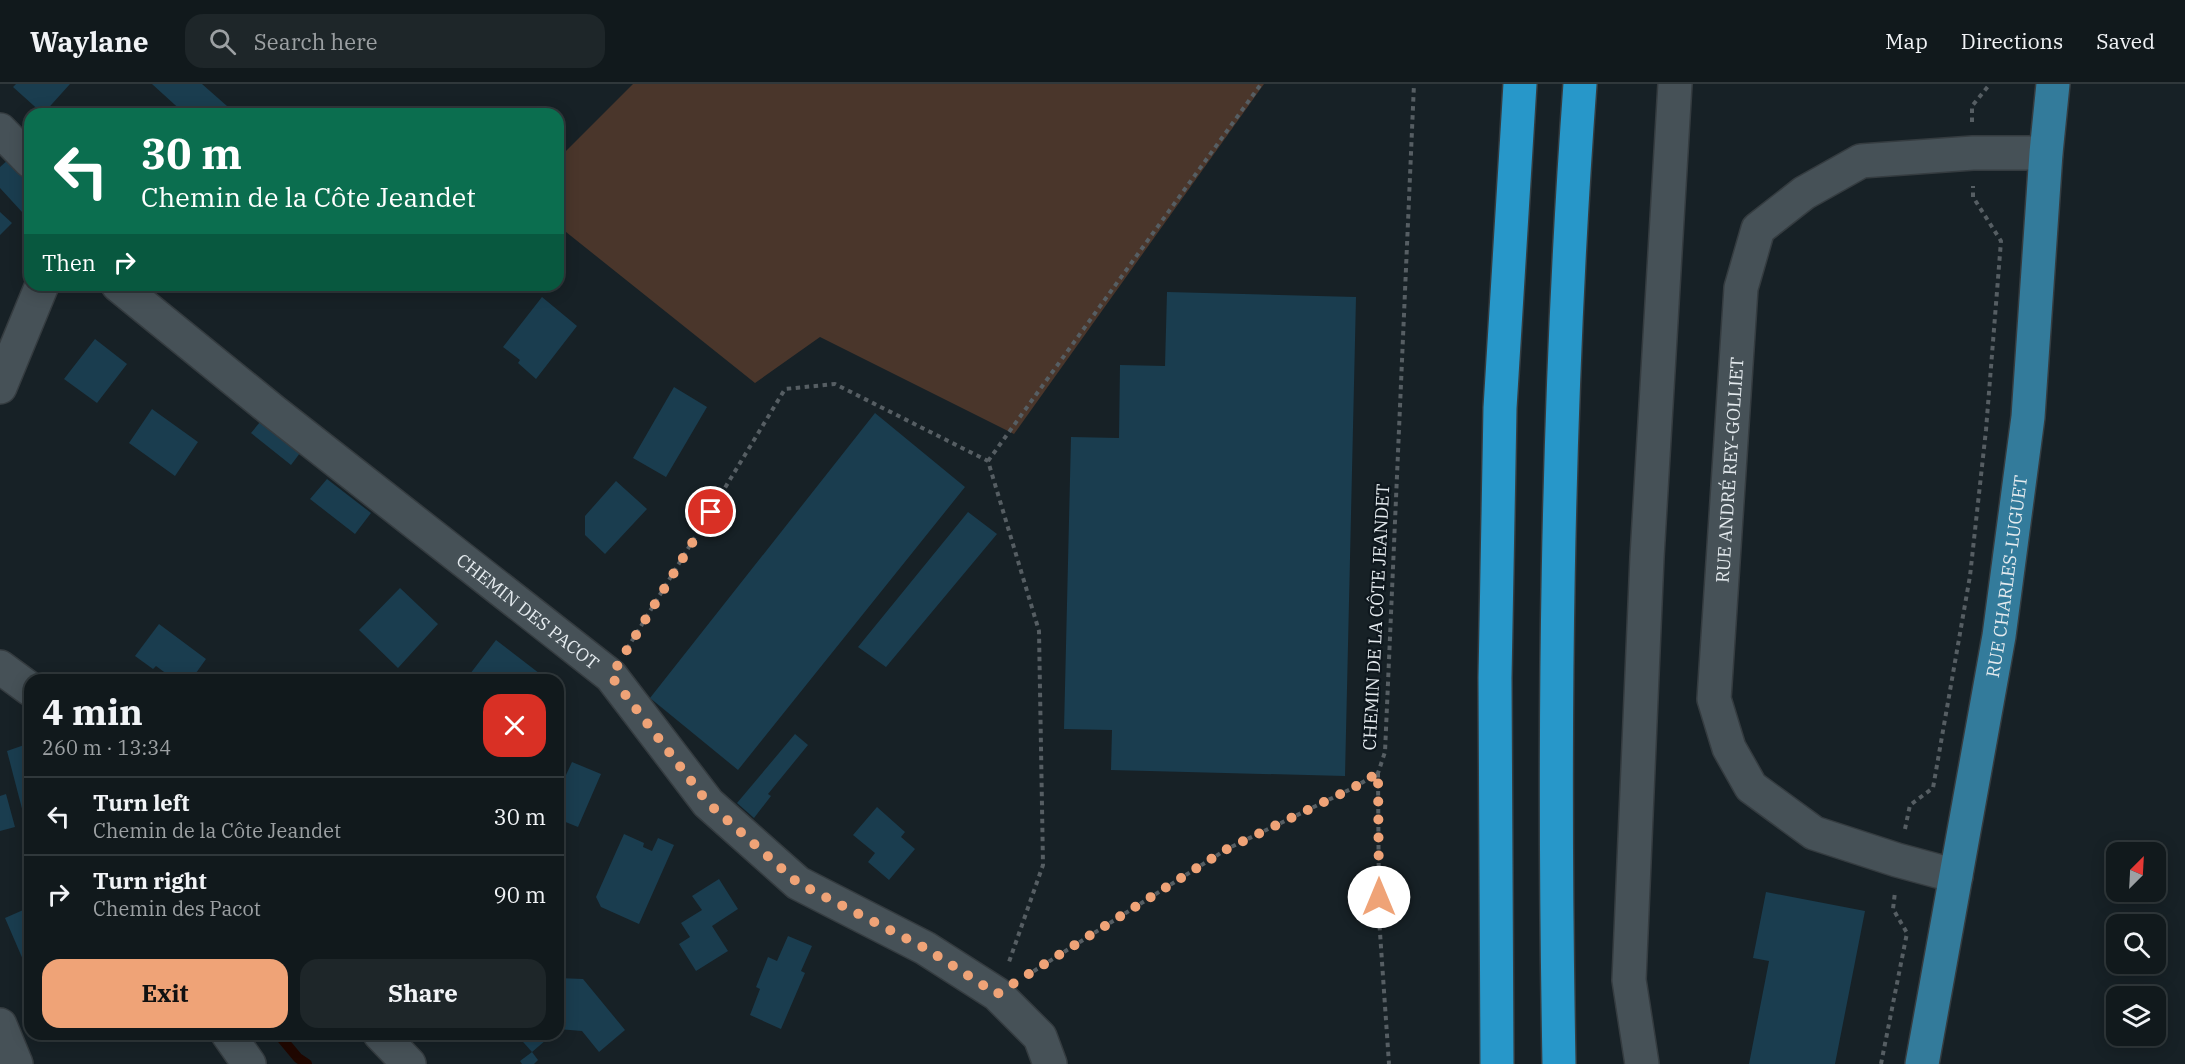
<!DOCTYPE html>
<html lang="en">
<head>
<meta charset="utf-8">
<style>
	body { margin:0; font-family:"IBM Plex Serif",serif; background:#1e2629; color:#f1f3f6; height:100vh; display:flex; flex-direction:column; font-size:22px; white-space:nowrap }
	* { box-sizing:border-box; margin:0 }
	p { font-size:20px; color:#9ca0a3 }
	.icon { flex:none; width:33px; height:33px; fill:none; stroke:currentColor; stroke-width:2; stroke-linecap:round; stroke-linejoin:round }
	.map { position:relative; flex:1; overflow:hidden }
	.details { position:absolute; left:24px; top:590px; width:540px; height:366px; display:flex; flex-direction:column; background:#11191c; border-radius:18px; box-shadow:0 3px 15px #0003,0 0 0 2px #30383b }
	.details>* { flex:none }
	.top-card { position:absolute; left:24px; top:24px; width:540px; height:183px; border-radius:18px; box-shadow:0 3px 15px #0003,0 0 0 2px #30383b; background:#0b6e4f; color:#fff; overflow:hidden }
	.needle { width:39px; rotate:24deg }
	.fabs { position:absolute; left:2106px; top:758px; display:grid; gap:12px }
	.fabs a { display:grid; place-items:center; width:60px; height:60px; border-radius:12px; background:#11191c; box-shadow:0 3px 15px #0003,0 0 0 2px #30383b; font-size:30px }
	.pin { position:absolute; display:grid; place-items:center; width:51px; height:51px; color:#fff; margin:-26px; border:3px solid #fff; border-radius:50%; box-shadow:0 2px 6px #0007 }
	.me { position:absolute; width:66px; margin:-33px; rotate:0deg; stroke-linejoin:round; filter:drop-shadow(0 0 4px #0008) }
	.turn { display:flex; align-items:center; gap:21px; height:126px; padding:0 18px; font-size:27px }
	.turn .icon { width:78px; height:78px; stroke-width:2.5 }
	.turn b { display:block; font-size:42px; line-height:51px }
	.then { display:flex; align-items:center; height:57px; padding:0 18px; background:#0003; gap:12px; font-size:22px }
	.round { display:grid; place-items:center; flex:none; width:63px; height:63px; border-radius:18px; background:#1e2629 }
	.overview { display:flex; align-items:center; justify-content:space-between; height:102px; padding:0 18px }
	h1 { font-size:36px; font-weight:700; line-height:45px }
	.button { display:flex; gap:12px; margin-top:auto; padding:12px 18px }
	.button a { flex:1; height:69px; border-radius:18px; background:#efa377; color:#111; font-size:24px; font-weight:700; line-height:69px; text-align:center }
	.button a+a { background:#1e2629; color:#f1f3f6 }
	ul { padding:0; list-style:none }
	li { display:flex; align-items:center; gap:18px; height:78px; padding:0 18px; border-top:2px solid #30383b }
	li div { flex:1 }
	li b { display:block; font-size:22px }
	li em { font-style:normal }
	header { display:flex; align-items:center; gap:36px; box-sizing:border-box; height:84px; padding:0 30px; background:#11191c; border-bottom:2px solid #30383b }
	header strong { font-size:28px }
	nav { display:flex; gap:33px; margin-inline-start:auto; font-size:21px }
	.search { width:420px; height:54px; background:#1e2629; display:flex; align-items:center; gap:15px; box-sizing:border-box; padding:0 21px; border-radius:18px; color:#9ca0a3; font-size:22px }
	.map>svg:first-child { display:block }
</style>
</head>
<body>
<header>
<strong>Waylane</strong>
<div class="search"><svg class="icon" aria-label="search" viewBox="0 0 24 24"><circle cx="10" cy="10" r="6"/><path d="M15 15l6 6"/></svg>Search here</div>
<nav><a>Map</a><a>Directions</a><a>Saved</a></nav>
</header>
<div class="map">
<svg width="2185" height="980" viewBox="0 0 2185 980">
	<rect width="100%" height="100%" fill="#172126"/>
	<!-- green -->
	<path fill="#4a362b" d="M633 0H1264L1014 350 820 253 755 299 561 144 558 115V75Z"/>
	<g fill="none" stroke-linecap="round" stroke-linejoin="round">
		<!-- stream -->
		<path stroke="#200700" stroke-width="10" d="M278 950 298 974 307 980"/>
	</g>
	<!-- building -->
	<path fill="#1a3d4f" d="M16 0H70L43 30 13 3Z
		M152 0H202L227 22 220 30H185Z
		M10 74 30 96V121L22 128 0 104V83Z
		M0 128 12 139 0 151Z
		M1167 208 1356 213 1345 692 1111 686 1112 646 1064 645 1071 353 1119 354 1120 281 1165 282Z
		M542 213 577 242 536 295 518 279 520 276 503 263Z
		M95 255 127 280 97 319 64 295Z
		M674 303 707 323 666 393 633 374Z
		M152 325 198 358 175 392 129 359Z
		M875 329 965 403 738 686 650 614Z
		M260 338 300 369 291 381 251 349Z
		M327 395 371 429 355 450 310 415Z
		M616 397 647 425 605 470 585 451V432Z
		M968 428 997 450 886 583 858 563Z
		M400 504 438 540 398 584 359 546Z
		M159 540 206 575 191 596H175L156 582 153 585 135 572Z
		M496 556 548 596H477L470 590Z
		M795 650 808 661 768 710 771 712 754 734 737 719Z
		M30 659V739L26 740 7 667Z
		M572 678 601 690 578 743 558 735V690L559 688 566 691Z
		M6 710 15 743 0 747V712Z
		M877 723 905 748 901 753 915 765 889 796 868 778 875 769 853 751Z
		M624 750 644 759 643 763 652 767 658 754 674 761 639 840 601 823 596 813Z
		M719 795 738 825 712 842 728 867 696 887 679 860 690 853 681 839 702 826 692 812Z
		M1766 808 1865 827 1835 980H1749L1769 877 1753 874Z
		M30 823V892L5 834Z
		M788 852 812 862 801 887 805 889 781 945 750 931 760 905 756 903 768 873 777 877Z
		M558 894 583 895 625 946 599 968 582 947 558 945Z
		M516 950H553L532 968Z
		M532 968 538 976 534 980H522L520 977Z"/>
	<g fill="none" stroke-linecap="round" stroke-linejoin="round">
		<defs>
			<g id="minor">
				<path d="M0 46 30 77"/>
				<path id="s1" d="M118 201 273 327 611 592 708 719 798 799 925 864 997 910 1040 953 1050 980"/>
				<path d="M0 303 42 201"/>
				<path d="M0 583 30 605"/>
				<path id="s2" d="M1956 792 1897 776 1814 749 1751 703 1729 664 1714 615 1741 204 1758 145 1804 109 1861 77 1973 69H2046"/>
				<path d="M0 941 16 980"/>
				<path d="M228 950 249 980"/>
				<path d="M380 950 409 980"/>
				<path d="M1642 980 1629 896 1647 473 1675 0"/>
			</g>
			<g id="major">
				<path id="s3" d="M1922 980 1999 552 2028 333 2046 69 2053 0"/>
			</g>
			<path id="highway" d="M1497 980 1495 594 1500 324 1520 0
				M1559 980C1553 653 1556 326 1580 0"/>
		</defs>
		<!-- minor casing -->
		<use href="#minor" stroke="#353c40" stroke-width="36"/>
		<!-- major casing -->
		<use href="#major" stroke="#353c40" stroke-width="36"/>
		<!-- highway casing -->
		<use href="#highway" stroke="#353c40" stroke-width="36"/>
		<!-- path -->
		<path stroke="#565e63" stroke-width="4" stroke-dasharray="4.5 4.5" stroke-linecap="butt" d="M1972 38V22L1990 0
			M988 377 1261 0
			M627 565 785 305 835 300 988 377 1039 547 1043 781 1009 878
			M1378 689 1379 834 1389 980
			M1905 745 1910 721 1933 704 1970 492 1986 346 2001 157 1973 113V102
			M1026 892 1227 765 1353 704 1378 689 1385 668 1414 0
			M1881 980 1907 849 1893 825 1895 808"/>
		<!-- minor -->
		<use href="#minor" stroke="#465157" stroke-width="33"/>
		<!-- major -->
		<use href="#major" stroke="#337b9b" stroke-width="33"/>
		<!-- highway -->
		<use href="#highway" stroke="#2797c9" stroke-width="33"/>
	</g>
	<g fill="none" stroke-linecap="round" stroke-linejoin="round">
		<!-- route -->
		<path stroke="#efa377" stroke-width="10" stroke-dasharray="0 18" d="M711 428 611 592 708 719 798 799 925 864 997 910 1227 765 1353 704 1378 689 1379 813"/>
	</g>
	<g text-anchor="middle" dominant-baseline="central" stroke-width="4.5" stroke-linejoin="round" paint-order="stroke">
		<!-- street labels -->
		<g font-size="18" fill="#e5ebef" stroke="#0e171d">
			<text stroke="none"><textPath href="#s2" startOffset="552">RUE ANDRÉ REY-GOLLIET</textPath></text>
			<text stroke="none"><textPath href="#s3" startOffset="495">RUE CHARLES-LUGUET</textPath></text>
			<text stroke="none"><textPath href="#s1" startOffset="524">CHEMIN DES PACOT</textPath></text>
			<text transform="translate(1376 533) rotate(-87)">CHEMIN DE LA CÔTE JEANDET</text>
		</g>
	</g>
</svg>
<div class="fabs">
<a><svg class="needle" viewBox="-14 -14 28 28"><path d="M0-13l5 13h-10z" fill="#e53935"/><path d="M0 13l5-13h-10z" fill="#9ca0a3"/></svg></a>
<a><svg class="icon" aria-label="search" viewBox="0 0 24 24"><circle cx="10" cy="10" r="6"/><path d="M15 15l6 6"/></svg></a>
<a><svg class="icon" aria-label="layers" viewBox="0 0 24 24"><path d="M12 4l9 5-9 5-9-5zM3 14l9 5 9-5"/></svg></a>
</div>
<div class="pin" style="left:711px;top:428px;background:#d93025"><svg class="icon" aria-label="arrive" viewBox="0 0 24 24"><path d="M6 21V4h12l-3 4 3 4H6"/></svg></div>
<svg class="me" style="left:1379px;top:813px" viewBox="-20 -20 40 40"><circle r="19" fill="#fff"/><path d="M0-13L10 11 0 6-10 11z" fill="#efa377"/></svg>
<div class="top-card">
<div class="turn"><svg class="icon" aria-label="left" viewBox="0 0 24 24"><path d="M17 20v-9H6M10 6l-5 5 5 5"/></svg><div><b>30 m</b>Chemin de la Côte Jeandet</div></div>
<div class="then">Then<svg class="icon" aria-label="right" viewBox="0 0 24 24"><path d="M7 20v-9h11M14 6l5 5-5 5"/></svg></div>
</div>
<section class="details">
<div class="overview"><div><h1>4 min</h1><p>260 m · 13:34</p></div><a class="round" style="background:#d93025;color:#fff"><svg class="icon" aria-label="close" viewBox="0 0 24 24"><path d="M6 6l12 12M18 6L6 18"/></svg></a></div>
<ul>
<li><svg class="icon" aria-label="left" viewBox="0 0 24 24"><path d="M17 20v-9H6M10 6l-5 5 5 5"/></svg><div><b>Turn left</b><p>Chemin de la Côte Jeandet</p></div><em>30 m</em></li>
<li><svg class="icon" aria-label="right" viewBox="0 0 24 24"><path d="M7 20v-9h11M14 6l5 5-5 5"/></svg><div><b>Turn right</b><p>Chemin des Pacot</p></div><em>90 m</em></li>
</ul>
<div class="button"><a>Exit</a><a>Share</a></div>
</section>
</div>
</body>
</html>
